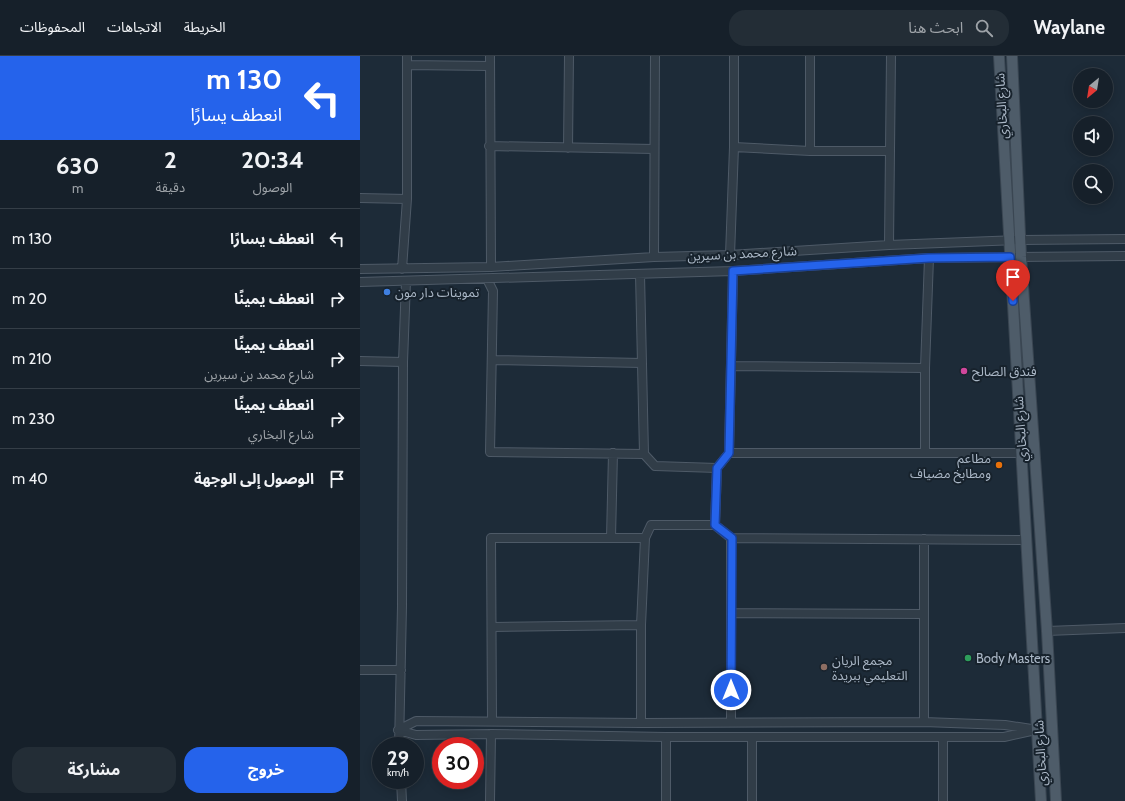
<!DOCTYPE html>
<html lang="ar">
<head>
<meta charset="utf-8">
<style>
	body { margin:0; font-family:Cabin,"Noto Sans Arabic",sans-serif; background:#232d36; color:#f1f3f6; direction:rtl; height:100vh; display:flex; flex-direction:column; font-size:15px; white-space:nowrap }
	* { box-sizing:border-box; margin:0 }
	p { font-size:13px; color:#9ea3a8 }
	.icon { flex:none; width:22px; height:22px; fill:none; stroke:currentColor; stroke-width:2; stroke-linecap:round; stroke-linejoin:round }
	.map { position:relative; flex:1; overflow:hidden; direction:ltr }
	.sheet { display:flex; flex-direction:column; background:#16202a; width:360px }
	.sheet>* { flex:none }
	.banner { background:#2563eb; color:#fff; overflow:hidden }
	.needle { width:26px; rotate:210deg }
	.buttons { position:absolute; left:713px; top:12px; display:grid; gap:8px }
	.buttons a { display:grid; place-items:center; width:40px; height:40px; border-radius:50%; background:#16202a; box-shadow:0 2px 10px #0003,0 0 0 1px #353e47; font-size:20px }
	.speed { position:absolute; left:12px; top:681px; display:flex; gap:8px; font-size:20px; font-weight:700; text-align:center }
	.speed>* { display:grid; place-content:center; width:52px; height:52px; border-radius:50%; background:#16202a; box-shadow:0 2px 10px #0003,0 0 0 1px #353e47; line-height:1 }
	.speed small { font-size:10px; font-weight:400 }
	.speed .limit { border:6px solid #d22; background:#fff; color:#111 }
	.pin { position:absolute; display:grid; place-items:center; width:34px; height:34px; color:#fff; margin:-41px -17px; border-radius:50% 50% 50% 0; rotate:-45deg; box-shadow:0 0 4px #0007 }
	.pin .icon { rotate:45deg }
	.me { position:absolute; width:44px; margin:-22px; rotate:0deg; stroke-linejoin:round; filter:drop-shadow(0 0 3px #0008) }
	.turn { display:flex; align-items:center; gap:14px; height:84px; padding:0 12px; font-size:18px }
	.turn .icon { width:52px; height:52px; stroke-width:2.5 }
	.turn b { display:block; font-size:28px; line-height:34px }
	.eta { display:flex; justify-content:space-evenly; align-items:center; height:68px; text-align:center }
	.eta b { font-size:24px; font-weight:700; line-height:28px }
	.action { display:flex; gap:8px; margin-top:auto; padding:8px 12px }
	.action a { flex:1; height:46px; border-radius:16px; background:#2563eb; color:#fff; font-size:16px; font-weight:700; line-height:46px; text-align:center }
	.action a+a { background:#232d36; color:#f1f3f6 }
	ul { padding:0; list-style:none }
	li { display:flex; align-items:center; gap:12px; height:60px; padding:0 12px; border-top:1px solid #353e47 }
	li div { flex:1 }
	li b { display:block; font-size:15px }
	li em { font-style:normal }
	header { display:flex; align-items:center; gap:24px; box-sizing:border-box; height:56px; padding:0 20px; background:#16202a; border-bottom:1px solid #353e47 }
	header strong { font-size:19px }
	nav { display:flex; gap:22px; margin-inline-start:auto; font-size:14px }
	.search { width:280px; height:36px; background:#232d36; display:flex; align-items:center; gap:10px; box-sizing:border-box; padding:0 14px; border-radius:16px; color:#9ea3a8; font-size:15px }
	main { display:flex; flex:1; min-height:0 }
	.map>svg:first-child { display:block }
</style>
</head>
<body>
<header>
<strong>Waylane</strong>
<div class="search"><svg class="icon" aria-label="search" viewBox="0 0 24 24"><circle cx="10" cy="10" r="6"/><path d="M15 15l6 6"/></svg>ابحث هنا</div>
<nav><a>الخريطة</a><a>الاتجاهات</a><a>المحفوظات</a></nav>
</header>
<main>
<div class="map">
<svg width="765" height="745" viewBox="0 0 765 745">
	<rect width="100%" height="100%" fill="#1d2b38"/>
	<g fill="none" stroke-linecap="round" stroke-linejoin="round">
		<defs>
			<path id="minor" d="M130 0 131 211
				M47 9 130 10
				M129 90 294 93
				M374 91 450 95H530
				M208 92 209 0
				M450 95V0
				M0 142 47 143
				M529 189 531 0
				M370 199 374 91V0
				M294 201 295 0
				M0 213 131 211 294 201 370 199 529 189 661 184 765 183
				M42 213 47 143V0
				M127 223 133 235 130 396 284 398 280 218
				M0 226 373 215 569 202 765 200
				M132 304 282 307
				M0 305 43 306
				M371 310 565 312
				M369 397 373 215
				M565 397V312L569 202
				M284 398 295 410 357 412 369 397H661
				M355 469 357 412
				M251 482 253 397
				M564 483V666
				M371 557 563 558
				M132 571 281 569
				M687 575 765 572
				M0 614H41
				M132 665 131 482H285L291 469H355L371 482 667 484
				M371 665V482
				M281 667V569L285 482
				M38 674 56 665 281 667 564 666 645 669 678 674
				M38 674 56 679 131 678 306 681H644L671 675
				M392 681V745
				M583 681V745
				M39 690 42 550 43 306 46 225
				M41 724 42 745
				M130 745 131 678
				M306 745V681"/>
			<path id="major" d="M639 0 681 745
				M652 0 661 201 687 575 696 745"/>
		</defs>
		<!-- minor casing -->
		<use href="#minor" stroke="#4e5a67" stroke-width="10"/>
		<!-- major casing -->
		<use href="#major" stroke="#3a4652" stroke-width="12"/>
		<!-- minor -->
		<use href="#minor" stroke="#313d48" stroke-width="8"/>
		<!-- major -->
		<use href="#major" stroke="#4e5c69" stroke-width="10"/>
	</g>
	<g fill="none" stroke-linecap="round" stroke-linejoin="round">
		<defs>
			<path id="route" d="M371 634 372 482 355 469 357 412 369 397 373 215 569 202 650 201 653 245"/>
		</defs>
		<!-- route casing -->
		<use href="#route" stroke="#184099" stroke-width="10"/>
		<!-- route -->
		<use href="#route" stroke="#2563eb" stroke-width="7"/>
	</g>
	<!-- markers -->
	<circle fill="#3f7fe0" stroke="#17222c" stroke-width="1.5" cx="27" cy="236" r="4"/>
	<circle fill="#d1479c" stroke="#17222c" stroke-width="1.5" cx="604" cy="315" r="4"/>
	<circle fill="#e8710a" stroke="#17222c" stroke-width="1.5" cx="639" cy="409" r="4"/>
	<circle fill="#2e9e5b" stroke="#17222c" stroke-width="1.5" cx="608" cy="602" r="4"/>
	<circle fill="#8d6e63" stroke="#17222c" stroke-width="1.5" cx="464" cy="611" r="4"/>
	<g text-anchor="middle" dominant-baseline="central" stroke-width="4" stroke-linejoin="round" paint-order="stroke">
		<!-- street labels -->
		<g font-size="13" fill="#aab7c6" stroke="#17222c">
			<text transform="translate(641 50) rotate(-93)">شارع البخاري</text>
			<text transform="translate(382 197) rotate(-3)">شارع محمد بن سيرين</text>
			<text transform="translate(660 373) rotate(-94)">شارع البخاري</text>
			<text transform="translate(680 697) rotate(-93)">شارع البخاري</text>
		</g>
		<!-- poi labels -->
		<g font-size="13" fill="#aab7c6" stroke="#17222c" text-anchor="start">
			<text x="35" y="236">تموينات دار مون</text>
			<text x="612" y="315">فندق الصالح</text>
			<text x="631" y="402" text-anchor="end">مطاعم<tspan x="631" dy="15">ومطابخ مضياف</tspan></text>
			<text x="616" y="602">Body Masters</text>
			<text x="472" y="604">مجمع الريان<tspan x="472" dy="15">التعليمي ببريدة</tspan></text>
		</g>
	</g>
</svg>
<div class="buttons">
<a><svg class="needle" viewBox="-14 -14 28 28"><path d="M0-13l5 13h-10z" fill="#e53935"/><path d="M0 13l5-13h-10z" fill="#9ea3a8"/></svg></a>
<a><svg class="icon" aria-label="sound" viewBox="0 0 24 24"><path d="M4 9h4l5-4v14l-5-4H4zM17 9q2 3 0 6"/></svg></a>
<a><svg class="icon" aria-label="search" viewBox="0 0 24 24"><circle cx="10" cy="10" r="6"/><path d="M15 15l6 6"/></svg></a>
</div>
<div class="speed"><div>29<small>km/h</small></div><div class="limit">30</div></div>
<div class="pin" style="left:653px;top:245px;background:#d93025"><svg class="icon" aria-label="arrive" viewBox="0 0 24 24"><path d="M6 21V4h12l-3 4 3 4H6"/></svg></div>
<svg class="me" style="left:371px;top:634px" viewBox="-20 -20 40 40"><circle r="17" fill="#2563eb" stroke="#fff" stroke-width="3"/><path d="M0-11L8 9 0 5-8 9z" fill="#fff"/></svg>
</div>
<section class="sheet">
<div class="banner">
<div class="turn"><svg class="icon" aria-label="left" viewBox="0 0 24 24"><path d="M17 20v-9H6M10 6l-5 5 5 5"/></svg><div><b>130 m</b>انعطف يسارًا</div></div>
</div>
<div class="eta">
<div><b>20:34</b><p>الوصول</p></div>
<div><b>2</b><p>دقيقة</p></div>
<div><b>630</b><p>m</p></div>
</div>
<ul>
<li><svg class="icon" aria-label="left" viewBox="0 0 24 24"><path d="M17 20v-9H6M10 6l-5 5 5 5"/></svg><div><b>انعطف يسارًا</b></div><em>130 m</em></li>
<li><svg class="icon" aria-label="right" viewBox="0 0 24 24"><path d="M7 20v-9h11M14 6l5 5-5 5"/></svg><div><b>انعطف يمينًا</b></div><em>20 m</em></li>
<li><svg class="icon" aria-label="right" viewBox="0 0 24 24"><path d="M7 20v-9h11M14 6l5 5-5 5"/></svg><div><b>انعطف يمينًا</b><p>شارع محمد بن سيرين</p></div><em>210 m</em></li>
<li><svg class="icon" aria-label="right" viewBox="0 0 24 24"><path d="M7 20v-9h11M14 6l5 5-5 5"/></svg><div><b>انعطف يمينًا</b><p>شارع البخاري</p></div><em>230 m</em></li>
<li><svg class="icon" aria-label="arrive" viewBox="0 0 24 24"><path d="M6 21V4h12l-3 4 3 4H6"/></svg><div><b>الوصول إلى الوجهة</b></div><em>40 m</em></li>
</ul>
<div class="action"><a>خروج</a><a>مشاركة</a></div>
</section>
</main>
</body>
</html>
